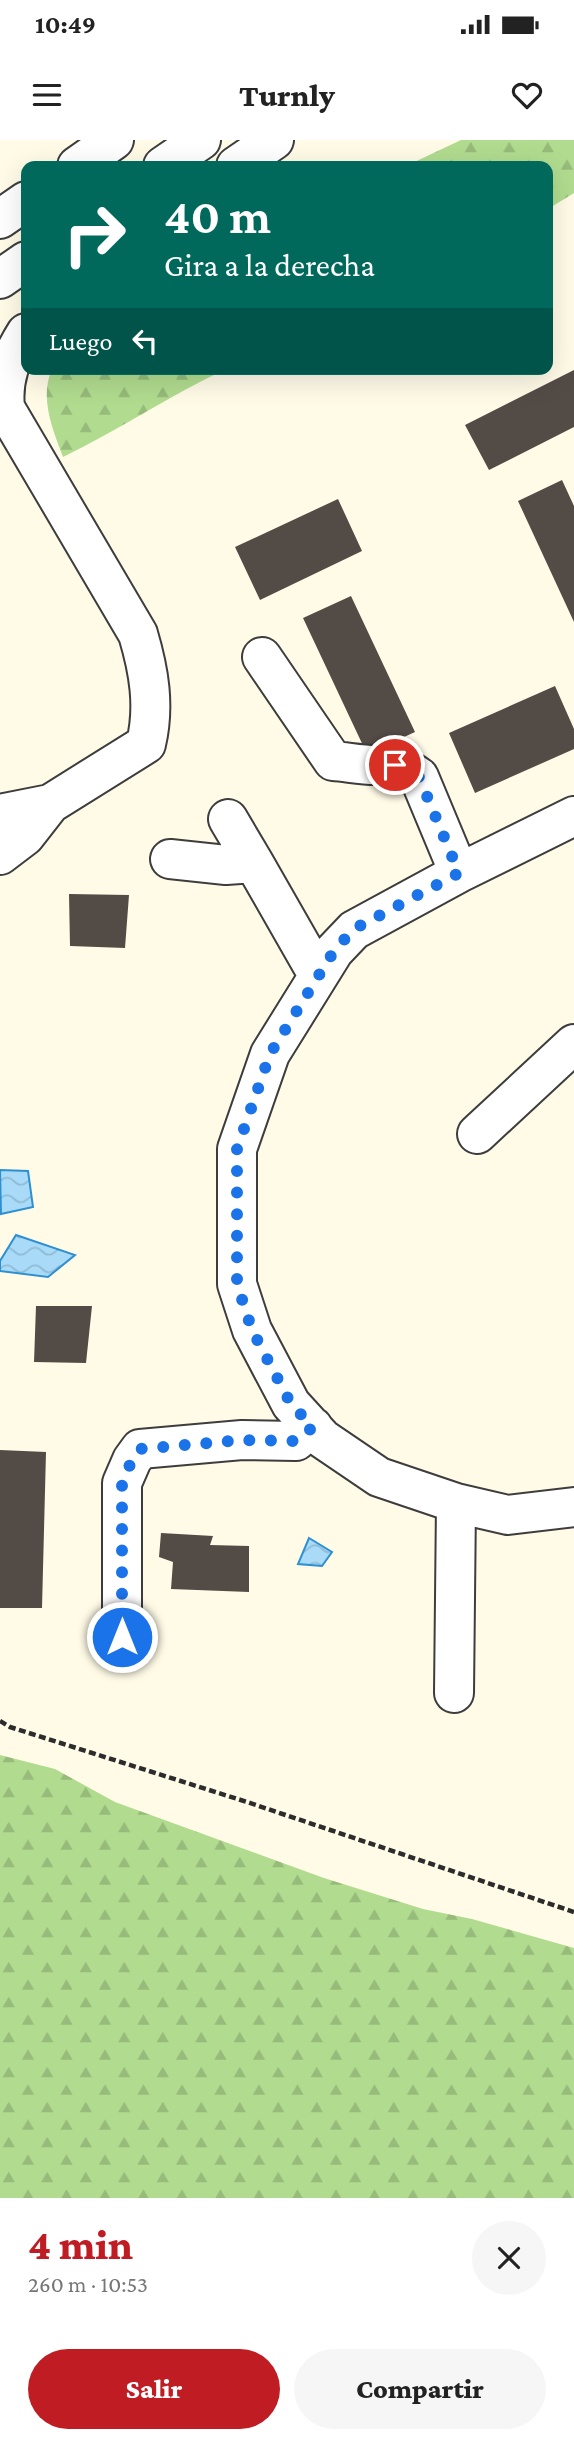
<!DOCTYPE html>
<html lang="es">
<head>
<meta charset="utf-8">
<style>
	body { margin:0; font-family:"Crimson Pro",serif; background:#f6f6f6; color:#222; height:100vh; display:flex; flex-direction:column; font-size:26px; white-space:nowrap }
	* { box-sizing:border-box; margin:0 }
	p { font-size:23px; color:#767676 }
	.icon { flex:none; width:38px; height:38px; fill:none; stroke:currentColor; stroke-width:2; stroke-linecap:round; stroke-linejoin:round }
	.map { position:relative; height:2058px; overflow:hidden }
	.drawer { display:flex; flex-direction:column; background:#fff; flex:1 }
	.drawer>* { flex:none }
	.hud { position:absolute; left:21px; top:21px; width:532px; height:214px; border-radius:14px; box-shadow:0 7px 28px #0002; background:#00695c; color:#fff; overflow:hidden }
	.pin { position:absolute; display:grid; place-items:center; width:60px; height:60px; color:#fff; margin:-30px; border:4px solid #fff; border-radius:50%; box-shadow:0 2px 7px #0007 }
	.me { position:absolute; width:77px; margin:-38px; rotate:0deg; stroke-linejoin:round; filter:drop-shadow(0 0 5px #0008) }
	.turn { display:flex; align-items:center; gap:24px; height:147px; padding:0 28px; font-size:32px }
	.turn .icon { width:91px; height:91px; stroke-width:2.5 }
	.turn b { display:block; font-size:49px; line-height:60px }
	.then { display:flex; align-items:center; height:66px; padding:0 28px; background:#0003; gap:14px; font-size:26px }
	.round { display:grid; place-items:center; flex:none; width:74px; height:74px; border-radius:37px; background:#f6f6f6 }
	.head { display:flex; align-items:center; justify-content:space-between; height:119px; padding:0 28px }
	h1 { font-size:42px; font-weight:800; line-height:52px; color:#bf1d23 }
	.cta { display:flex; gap:14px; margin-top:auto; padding:14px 28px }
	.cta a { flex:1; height:80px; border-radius:42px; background:#bf1d23; color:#fff; font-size:28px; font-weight:800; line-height:80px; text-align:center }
	.cta a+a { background:#f6f6f6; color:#222 }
	.status { display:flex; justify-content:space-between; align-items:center; height:49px; padding:0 35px; background:#fff; direction:ltr }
	.status svg { height:19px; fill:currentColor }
	header { display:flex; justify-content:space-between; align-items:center; height:91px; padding:0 28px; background:#fff; font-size:32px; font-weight:800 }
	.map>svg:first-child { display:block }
</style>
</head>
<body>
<div class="status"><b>10:49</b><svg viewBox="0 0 49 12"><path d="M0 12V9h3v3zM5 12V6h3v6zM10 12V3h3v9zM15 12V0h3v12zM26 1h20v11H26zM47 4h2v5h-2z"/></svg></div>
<header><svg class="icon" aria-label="menu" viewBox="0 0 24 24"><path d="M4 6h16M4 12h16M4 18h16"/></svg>Turnly<svg class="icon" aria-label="heart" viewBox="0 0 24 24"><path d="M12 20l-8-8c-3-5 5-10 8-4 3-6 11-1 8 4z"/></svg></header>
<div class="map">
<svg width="574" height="2058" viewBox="0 0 574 2058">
	<defs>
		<pattern id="forest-firs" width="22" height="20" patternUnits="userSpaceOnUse" patternTransform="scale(1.75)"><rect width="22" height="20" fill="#b1dc8f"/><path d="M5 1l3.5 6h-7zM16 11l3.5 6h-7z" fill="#97bb7a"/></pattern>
		<pattern id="water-waves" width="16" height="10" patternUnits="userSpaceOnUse" patternTransform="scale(1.75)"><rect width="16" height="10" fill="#a9dbf9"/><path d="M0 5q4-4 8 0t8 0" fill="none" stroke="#90bbd4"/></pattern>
	</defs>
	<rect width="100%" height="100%" fill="#fffbe7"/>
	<!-- forest -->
	<path fill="url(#forest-firs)" d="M461 0H574V53L548 69V26H406Z
		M52 229H226C170 255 119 290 63 317 53 290 39 258 52 229Z
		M0 1615 55 1629 115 1662 324 1738 423 1769 472 1779 574 1808V2058H0Z"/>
	<!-- water -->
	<path fill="url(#water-waves)" stroke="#2d90d3" stroke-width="2" d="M0 1030 28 1031 33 1067 1 1074Z
		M16 1095 75 1115 48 1137 0 1131V1121Z
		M309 1398 332 1412 322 1426 298 1424Z"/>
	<!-- building -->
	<path fill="#534b46" d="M574 230V287L489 330 465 285Z
		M562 340 574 366V482L518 361Z
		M338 359 362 411 260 460 235 407Z
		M351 456 415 592 367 614 303 478Z
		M555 546 574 589V609L475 653 449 593Z
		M69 754 129 755 125 808 70 806Z
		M36 1166H92L86 1223 34 1222Z
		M0 1310 46 1312 42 1468H0Z
		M161 1393 213 1396 210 1405 249 1406V1452L171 1449 173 1422 159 1417Z"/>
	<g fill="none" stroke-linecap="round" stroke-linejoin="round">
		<defs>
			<path id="minor" d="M77 26 114 0
				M163 26 201 0
				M236 26 274 0
				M0 79 26 61
				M0 139 26 121
				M0 264 5 268 138 494C149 531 155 566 146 604L50 664 0 674
				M5 268C2 239 11 217 26 193
				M262 517 333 621C347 622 361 625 375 625 393 626 403 625 419 637L459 733
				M574 676 459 733 354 790 334 811 270 914 237 1009V1144L252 1190 291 1264 323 1299 379 1337 456 1363 508 1375 574 1367
				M228 679 254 723
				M0 715 25 696 50 664
				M170 719 226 725 254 723 318 835
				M477 994 574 904
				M122 1497V1343L132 1320 140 1309 242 1300 296 1301 313 1287
				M454 1553 456 1363"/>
		</defs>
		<!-- minor casing -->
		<use href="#minor" stroke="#3d3d3d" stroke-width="42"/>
		<!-- path -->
		<path stroke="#2c2c2c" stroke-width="4.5" stroke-dasharray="7 3.5" stroke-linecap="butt" d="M0 1581 10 1587 247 1662 574 1772"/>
		<!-- minor -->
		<use href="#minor" stroke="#fff" stroke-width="38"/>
	</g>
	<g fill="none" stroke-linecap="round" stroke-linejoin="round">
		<!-- route -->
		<path stroke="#1a73e8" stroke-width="12" stroke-dasharray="0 21.6" d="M122 1497V1343L132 1320 140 1309 242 1300 296 1301 313 1287 291 1264 252 1190 237 1144V1009L270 914 334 811 354 789 459 733 419 637 409 629 395 625"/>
	</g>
</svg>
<div class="pin" style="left:395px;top:625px;background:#d93025"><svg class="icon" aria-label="arrive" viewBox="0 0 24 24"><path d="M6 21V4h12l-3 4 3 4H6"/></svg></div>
<svg class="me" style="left:122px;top:1497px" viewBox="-20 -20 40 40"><circle r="17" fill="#1a73e8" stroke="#fff" stroke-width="3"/><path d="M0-11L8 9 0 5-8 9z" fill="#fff"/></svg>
<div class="hud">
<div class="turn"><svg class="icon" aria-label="right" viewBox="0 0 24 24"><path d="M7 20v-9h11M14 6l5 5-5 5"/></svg><div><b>40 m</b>Gira a la derecha</div></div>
<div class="then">Luego<svg class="icon" aria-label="left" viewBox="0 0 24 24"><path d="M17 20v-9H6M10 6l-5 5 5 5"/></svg></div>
</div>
</div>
<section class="drawer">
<div class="head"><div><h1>4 min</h1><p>260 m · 10:53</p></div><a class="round"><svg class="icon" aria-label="close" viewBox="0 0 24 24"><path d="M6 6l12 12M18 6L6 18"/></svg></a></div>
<div class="cta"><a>Salir</a><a>Compartir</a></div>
</section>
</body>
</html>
